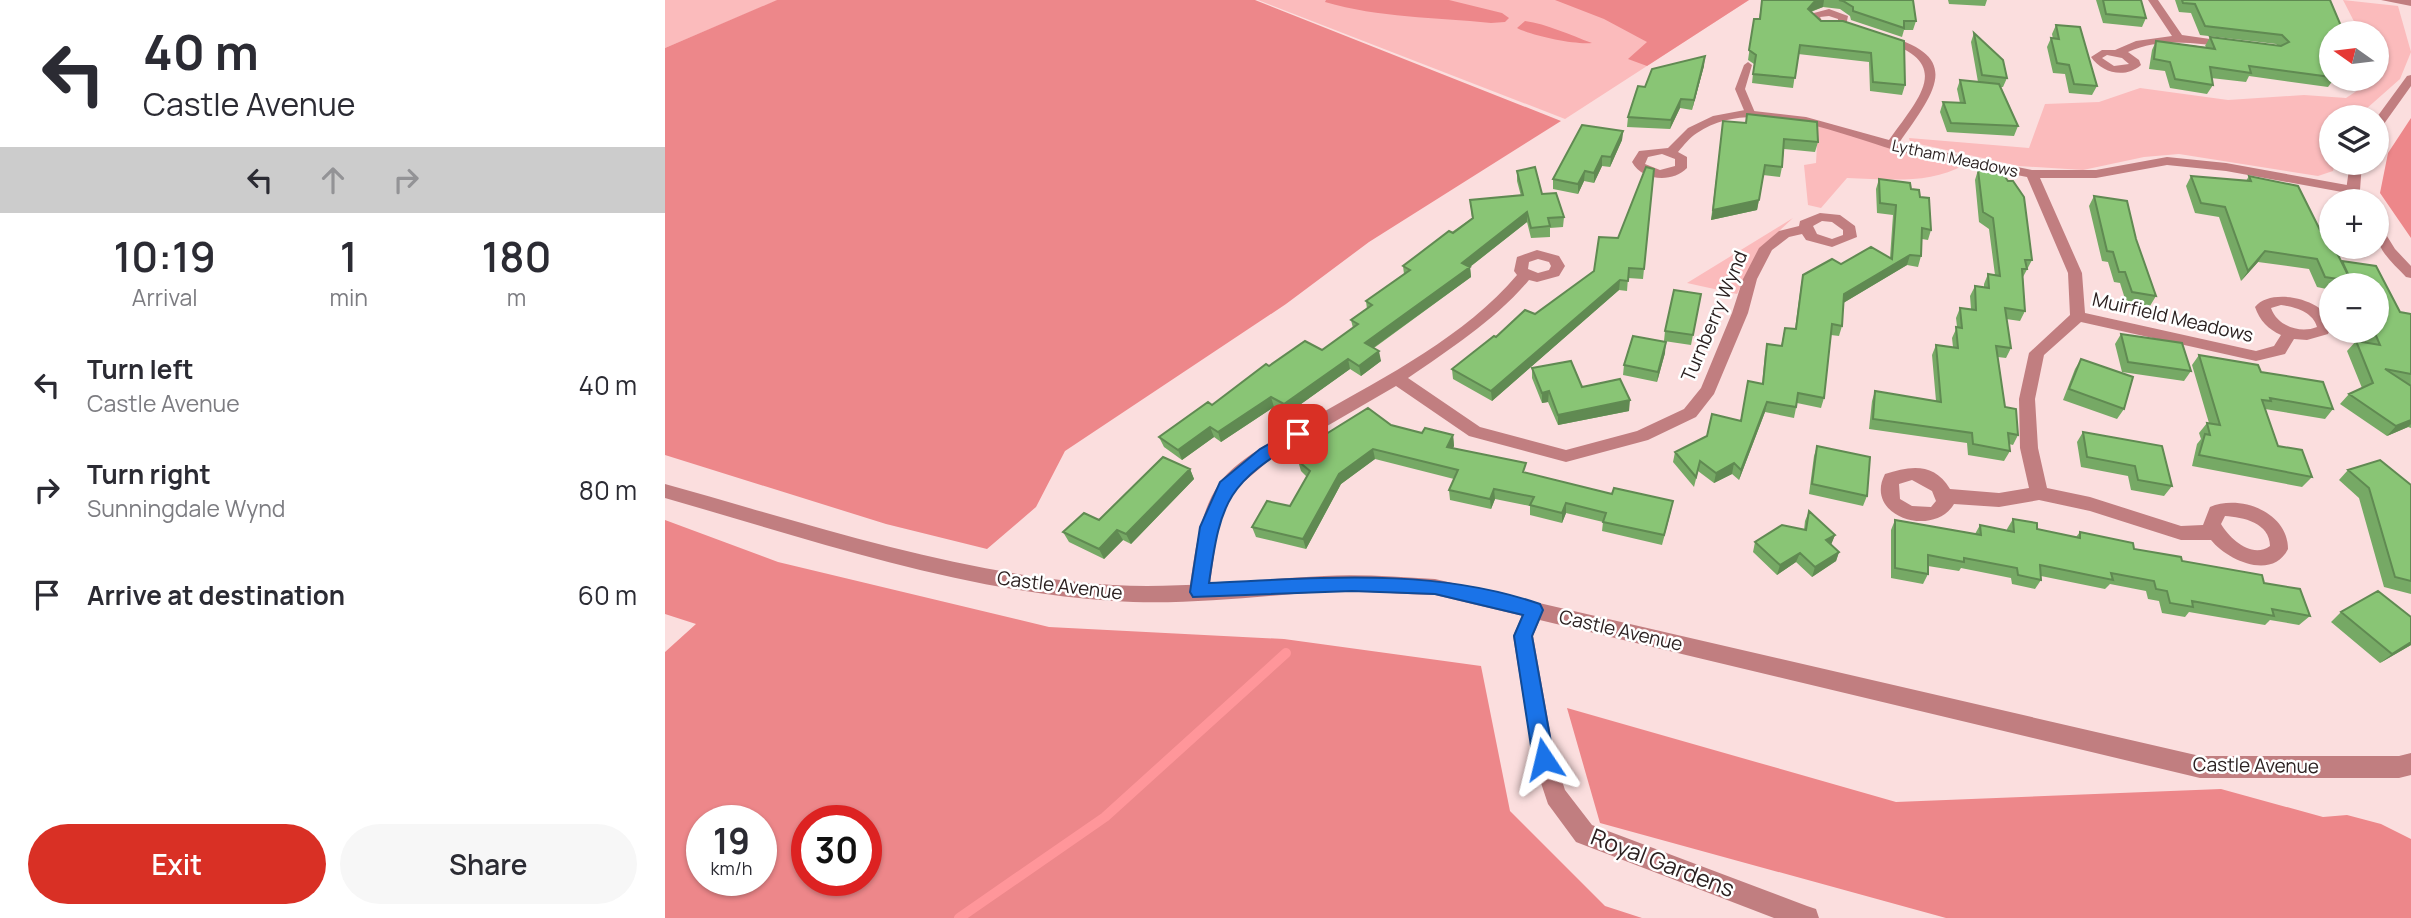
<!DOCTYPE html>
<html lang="en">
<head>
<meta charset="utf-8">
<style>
	body { margin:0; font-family:Manrope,sans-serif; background:#f7f7f7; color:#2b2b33; height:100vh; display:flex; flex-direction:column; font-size:26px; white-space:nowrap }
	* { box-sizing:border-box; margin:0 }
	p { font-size:23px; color:#7c7c81 }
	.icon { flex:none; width:38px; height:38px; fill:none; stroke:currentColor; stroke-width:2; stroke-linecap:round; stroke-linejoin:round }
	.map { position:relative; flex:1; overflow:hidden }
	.panel { display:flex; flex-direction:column; background:#fff; width:665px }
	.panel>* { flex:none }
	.hud { background:#fff; color:#2b2b33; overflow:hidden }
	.needle { width:46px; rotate:284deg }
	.fabs { position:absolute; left:1654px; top:21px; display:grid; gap:14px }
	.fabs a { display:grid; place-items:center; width:70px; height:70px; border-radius:50%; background:#fff; box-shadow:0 2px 5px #0004; font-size:35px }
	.speed { position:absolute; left:21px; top:805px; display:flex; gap:14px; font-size:35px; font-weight:700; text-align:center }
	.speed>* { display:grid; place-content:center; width:91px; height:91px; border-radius:50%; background:#fff; box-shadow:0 2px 5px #0004; line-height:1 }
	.speed small { font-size:18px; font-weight:400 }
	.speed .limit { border:10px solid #d22; background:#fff; color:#111 }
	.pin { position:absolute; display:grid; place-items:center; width:60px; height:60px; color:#fff; margin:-30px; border-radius:14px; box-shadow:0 4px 10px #0006 }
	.me { position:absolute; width:77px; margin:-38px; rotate:350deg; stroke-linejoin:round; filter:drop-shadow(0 0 5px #0008) }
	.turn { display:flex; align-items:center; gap:24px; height:147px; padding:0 28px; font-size:32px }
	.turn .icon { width:91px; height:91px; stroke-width:2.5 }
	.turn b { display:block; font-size:49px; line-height:60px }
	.lanes { display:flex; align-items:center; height:66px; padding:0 28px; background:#0003; justify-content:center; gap:35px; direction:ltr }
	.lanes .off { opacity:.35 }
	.eta { display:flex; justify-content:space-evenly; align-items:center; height:119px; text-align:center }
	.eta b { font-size:42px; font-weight:600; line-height:49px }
	.button { display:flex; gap:14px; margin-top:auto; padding:14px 28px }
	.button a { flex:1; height:80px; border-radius:42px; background:#d93025; color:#fff; font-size:28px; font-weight:600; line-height:80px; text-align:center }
	.button a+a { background:#f7f7f7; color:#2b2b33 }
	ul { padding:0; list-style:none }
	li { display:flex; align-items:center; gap:21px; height:105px; padding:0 28px }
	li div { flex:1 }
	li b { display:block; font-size:26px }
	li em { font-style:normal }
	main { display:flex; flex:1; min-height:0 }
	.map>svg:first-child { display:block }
</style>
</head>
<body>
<main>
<section class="panel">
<div class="hud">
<div class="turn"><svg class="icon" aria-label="left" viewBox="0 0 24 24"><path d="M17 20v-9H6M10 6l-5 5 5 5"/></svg><div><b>40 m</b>Castle Avenue</div></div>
<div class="lanes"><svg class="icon" aria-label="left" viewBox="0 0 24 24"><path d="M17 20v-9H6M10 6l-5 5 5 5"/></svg><svg class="icon off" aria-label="ahead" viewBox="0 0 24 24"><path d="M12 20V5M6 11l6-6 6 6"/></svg><svg class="icon off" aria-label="right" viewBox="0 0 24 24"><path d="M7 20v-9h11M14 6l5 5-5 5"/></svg></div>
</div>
<div class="eta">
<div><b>10:19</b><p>Arrival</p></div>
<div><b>1</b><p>min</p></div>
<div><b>180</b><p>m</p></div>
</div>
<ul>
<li><svg class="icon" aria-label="left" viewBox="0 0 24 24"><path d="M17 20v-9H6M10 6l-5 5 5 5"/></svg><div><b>Turn left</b><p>Castle Avenue</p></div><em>40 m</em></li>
<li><svg class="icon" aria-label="right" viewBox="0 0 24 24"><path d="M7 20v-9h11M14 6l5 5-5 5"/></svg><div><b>Turn right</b><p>Sunningdale Wynd</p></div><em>80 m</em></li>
<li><svg class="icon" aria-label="arrive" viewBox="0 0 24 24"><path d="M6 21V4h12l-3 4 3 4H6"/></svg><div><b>Arrive at destination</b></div><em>60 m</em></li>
</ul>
<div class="button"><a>Exit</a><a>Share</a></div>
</section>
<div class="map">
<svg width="1746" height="918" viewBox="0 0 1746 918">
	<rect width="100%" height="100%" fill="#fbdede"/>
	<!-- green -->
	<path fill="#fbbbbc" d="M0 0H113L0 48Z
		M593 0H1084L900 119Z
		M1678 0 1733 6 1746 52 1735 79 1692 117H1666V163H1670L1668 171 1653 176 1514 154 1479 157 1418 170 1354 166 1245 142 1244 138 1364 148 1380 104 1434 102 1475 88 1563 100 1639 95 1681 98 1716 75 1712 65V33H1695Z
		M1153 125 1299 165C1264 185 1220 179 1182 178L1156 208 1143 205 1139 165 1151 163Z
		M1128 218 1094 250 1072 294 1022 283Z"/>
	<!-- forest -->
	<path fill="#ed878a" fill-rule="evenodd" d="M112 0H590L896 121 704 242 621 304 400 451 371 507 322 549 221 524 0 455V48Z
		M661 0H784L837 13 844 18 840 22 826 23C770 17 714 18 660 2Z
		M890 0H1084L982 66 963 59 982 42 939 19Z
		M860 21C882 24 905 35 927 43 910 45 867 36 852 28Z
		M1746 118V238L1715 193 1723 153Z
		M0 520 113 562 384 627 619 639 816 666 845 811 940 906 977 918H0V652L31 624 0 614ZM37 821H96V880H37ZM142 821H201V880H142Z
		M902 708 1231 802 1556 789 1658 817 1682 815 1716 824 1746 839V918H1281L935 823Z"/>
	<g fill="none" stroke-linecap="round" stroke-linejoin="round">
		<!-- stream -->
		<path stroke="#ff969a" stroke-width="10" d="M294 918 440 817 621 653"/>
		<!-- service -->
		<path fill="#c17e80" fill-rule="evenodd" d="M1083 62 1087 65 1080 89 1091 115 1086 118 1081 115 1070 89 1079 65Z"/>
		<!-- minor -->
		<path fill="#c17e80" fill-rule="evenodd" d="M1483 0H1493L1517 35 1566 42 1571 45 1566 48C1531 43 1497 37 1463 52L1474 60 1476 65C1460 79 1437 73 1426 57L1437 50H1450L1471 41 1507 36ZM1442 55 1457 58 1464 64 1449 66 1437 58Z
			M1716 0H1746V6Z
			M1164 9 1183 16 1181 26H1173V19L1164 16 1155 17 1157 21 1170 24V28L1149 25 1145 14Z
			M1216 34C1300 56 1271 90 1234 143L1367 170H1431L1502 157 1561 163 1693 187 1695 190 1688 194 1561 171 1502 165 1431 178H1375L1417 273 1420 313 1591 351 1609 346 1616 335C1603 329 1595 321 1590 307 1609 283 1679 305 1663 334L1642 340 1629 339 1620 354 1591 361 1416 322 1379 355 1370 399 1373 448 1382 488 1425 497 1516 526 1538 525 1545 507C1575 494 1623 512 1623 549 1607 581 1562 560 1546 540H1516L1425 511 1374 500 1334 507 1289 504C1268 539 1198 516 1220 474 1245 466 1269 462 1285 489L1334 493 1364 488 1355 448 1354 399 1364 353 1405 315 1403 273 1362 177C1321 169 1280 163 1240 153 1180 137 1090 94 1032 133 1025 137 1019 145 1013 152L1022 157V168C1008 183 977 181 967 162L974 151 1003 148 1023 128 1048 116 1080 110 1141 117 1224 140C1258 93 1289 61 1212 39V35ZM997 154 1010 159V166L995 170 980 164 983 157ZM1616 305C1630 307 1648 312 1652 327 1635 334 1612 326 1606 308ZM1247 480 1267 491 1271 501 1266 507 1247 506 1235 499 1234 484ZM1560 516C1578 517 1605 523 1605 546 1587 559 1565 539 1556 524Z
			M1155 213 1175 215 1190 226 1192 237 1167 247 1141 240 1137 234 1124 237 1107 250 1092 279 1083 313 1049 394 1031 417 983 440 901 462 804 436 731 386 607 458 568 491 553 527 544 591 541 597 534 599 527 597 524 591C530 555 533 515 554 484 570 459 626 430 653 415 722 376 800 336 852 275L849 271 852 257 872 250 894 256 900 266 894 276 872 282 864 280C830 320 785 349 743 378L815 427 901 450 972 431 1019 409 1036 388 1067 313 1078 279 1094 248 1114 231 1134 226 1135 221ZM1157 221 1167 222 1178 230V235L1167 239 1152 234 1148 226ZM873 259 884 262 886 266 884 270 873 273 863 269 864 262Z
			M869 602 876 604 879 610 868 636 890 759 900 790 927 825 1142 906 1151 909 1154 918H1109L911 842 883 804 868 759 848 636 862 604Z"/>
		<!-- tertiary -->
		<path fill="#c17e80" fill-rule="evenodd" d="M1739 0H1746V5Z
			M1746 75V86L1716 128H1712V117L1742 76Z
			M1685 163H1697L1695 190 1700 201H1688L1681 190Z
			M1712 227 1717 228 1730 249 1746 266V278L1741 277C1726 261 1710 249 1712 227Z
			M0 484C147 525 295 575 448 585 518 589 589 579 659 576 696 574 733 577 770 579L1535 756H1734L1746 753V775L1734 778H1535L770 595C733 594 696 590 659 592 589 596 518 606 448 601 294 591 147 540 0 498Z"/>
	</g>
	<!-- wall -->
	<path fill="#76a965" d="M1097 0H1248L1251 21 1248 30H1239L1237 37 1186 20 1185 16 1175 9 1158 7 1146 12 1156 21H1178L1240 85 1237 95 1205 91 1204 62 1133 54 1128 88 1087 83 1089 64 1083 60 1089 19H1094Z
		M1283 0H1322L1320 6 1284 4Z
		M1431 0H1476L1481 18 1477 27 1438 23Z
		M1510 0H1665L1666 65H1664L1666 69V79H1669L1663 87 1584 76 1581 82 1546 78 1548 85 1542 94 1505 88 1500 71 1484 69 1487 50 1491 41 1541 47 1540 46 1545 37 1613 46 1611 44 1535 35 1526 13 1514 12Z
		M1391 25 1432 86 1427 95 1404 93 1400 74 1388 73 1382 47 1386 38 1388 39 1387 34Z
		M1309 33 1342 78 1338 87H1336L1353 126 1349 136 1282 132 1275 112 1278 102 1295 103 1292 89 1295 80 1313 82 1306 42Z
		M1039 66 1027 110 1015 108 1005 129 962 127 963 117 980 87Z
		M1058 121 1153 142 1150 152 1119 149 1117 167 1115 177 1098 175 1092 210 1046 220Z
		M958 131 957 140 945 167 937 166 929 183 919 181 913 194 888 189V179Z
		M989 169 978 279 963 278 962 291 954 290 827 401 788 379 787 369 831 337 870 314 929 271 953 238Z
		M1313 170 1367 260 1358 277 1360 311 1355 321 1341 319 1346 348 1341 358 1333 357 1340 407 1353 435 1348 445 1344 444 1345 451 1339 461 1303 455 1302 443 1204 429 1207 401 1210 391 1271 401 1267 355 1271 345 1288 347 1287 338 1292 327 1291 318 1295 308 1306 309 1305 296 1310 286 1319 287V284L1323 274 1330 275 1324 229 1314 222 1310 180Z
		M852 171 877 194 899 217 898 227 885 228V237L866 238 862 222 805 267 806 277 709 348 716 361 696 376 685 369 622 414 609 407 556 442 549 437 517 460 499 447 494 437 547 405 604 366 657 350 688 328 686 320 702 309 701 301 739 274 738 266 807 218 805 200 856 196 852 181Z
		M1526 176 1581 181 1584 176 1633 186 1655 230 1662 231 1666 240V247H1669L1676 262 1711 266 1735 312 1746 314V386L1744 385 1746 386V428L1743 427 1722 436 1675 404 1684 394 1697 388 1682 351 1691 341 1700 342 1695 331H1712V285H1666V290L1652 287 1644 269 1593 262 1576 281 1554 217 1530 213 1521 186Z
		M1214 179 1246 189 1255 197 1266 230 1263 240 1257 239 1256 256 1253 267 1242 265 1178 303 1177 326 1174 336 1166 335 1159 398 1156 408 1132 403 1129 418 1100 412 1074 480 1067 474 1049 483 1033 471 1029 487 1008 462 1010 452 1042 436 1075 421 1097 384 1100 354 1102 344 1116 346 1120 328 1130 329 1136 285 1138 275 1176 264 1225 258 1228 215 1212 213 1211 189Z
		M1429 196 1471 239 1491 296 1485 306 1461 302 1455 283 1449 282 1443 262 1437 261 1424 206Z
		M1036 294 1026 345 999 341 1000 331Z
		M1456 334 1526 371 1519 381 1457 372 1450 344Z
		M1000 353 992 382 958 375 959 365Z
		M1534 355 1596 372 1668 409 1660 419 1600 409 1613 446 1647 477 1637 487 1527 466 1532 444 1536 439 1534 433 1542 423H1544L1527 365Z
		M1416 359 1459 409 1452 419 1398 400 1410 369Z
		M867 368 917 387 964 411 893 425 883 402 877 403 867 378Z
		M1418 432 1507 486 1499 496 1466 490 1463 476 1416 467 1412 442Z
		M757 433 788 435 789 446 788 448 861 473 1006 511 997 545 937 531 938 522 901 513 897 523 865 515V506L830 499 826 509 785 500 784 490 789 479 710 459 676 484 641 549 591 537 587 527 625 506 642 477 636 471 633 461 639 457 637 449Z
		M1152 446 1202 496 1198 506 1144 494 1149 456Z
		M525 469 529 479 466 544 458 540 439 559 404 542 398 532 434 520Z
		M1683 470 1746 485V594L1719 587 1694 498 1674 480Z
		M1144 511 1170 535 1166 544 1174 552 1171 561 1147 577 1131 562 1112 575 1088 552 1090 542 1139 530 1140 521Z
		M1348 519 1372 529 1411 537 1415 532 1469 549 1599 583 1645 616 1634 625 1605 620 1600 625 1524 612 1520 617 1497 613 1494 601 1483 599 1481 591 1445 584 1440 589 1376 576V580L1370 589 1347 584 1346 578 1296 568 1294 571 1263 566V574L1258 584 1226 578V530L1230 520 1310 534 1315 525 1342 531V529Z
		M1676 612 1746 645 1715 663 1666 622Z"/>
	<!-- shaded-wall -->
	<path fill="#608a52" d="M1154 0H1159L1158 7 1147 11 1141 18 1143 9 1149 2Z
		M1040 56 1039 66 1027 110 1029 100Z
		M1016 99 1015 108 1005 129 1006 120Z
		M958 131 957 140 945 167 946 157Z
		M937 156V166L929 183V173Z
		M920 171 919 181 913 194V184Z
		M1094 200 1092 210 1046 220 1048 210Z
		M862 212V222L797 273V263Z
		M1600 251 1593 262 1576 281 1583 271Z
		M1245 255 1242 265 1175 305 1179 294Z
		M805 267 806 277 701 353 700 343Z
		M955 280 954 290 827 401 826 391Z
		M1001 342 1000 353 992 382 993 372Z
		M714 351 716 361 696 376 694 366Z
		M683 359 685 369 622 414 619 404Z
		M884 391 883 402 877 403V393Z
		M606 397 609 407 556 442 553 432Z
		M965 400 964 411 893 425V415Z
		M1102 402 1100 412 1074 480 1076 470Z
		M1746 420V424L1743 427 1722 436 1731 426Z
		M545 427 549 437 517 460 513 450Z
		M788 435 789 446 783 457 782 447Z
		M708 449 710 459 676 484 641 549 638 539 674 474Z
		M1069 463 1067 474 1049 483 1051 473Z
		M525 469 529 479 466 544 461 534Z
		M829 489 830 499 826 509 825 499Z
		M901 503V513L897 523V513Z
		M452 530 458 540 439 559 434 549Z
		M1170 535 1166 545 1161 540Z
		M1174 552 1171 561 1147 577 1150 567Z
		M1135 553 1131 562 1112 575 1115 565Z
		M1746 642V645L1715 663 1727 654Z"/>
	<!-- building -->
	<path fill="#89c575" stroke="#608a52" stroke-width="2" d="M1097 0H1154L1149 2 1143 9 1156 21H1178L1239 41 1240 85 1208 82 1206 53 1135 45 1130 78 1088 74 1091 55 1084 50 1089 19H1095Z
		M1174 0H1248L1251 21H1239V28L1188 11V7L1178 1Z
		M1438 0H1476L1481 18 1441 14Z
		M1517 0H1665L1679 33H1666V55L1660 54 1666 69V77L1584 66 1586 73 1545 67 1548 85 1510 79 1505 62 1489 59 1491 41 1550 49 1545 37 1616 46 1624 42 1617 35 1540 26 1530 4 1518 3Z
		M1391 25 1415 27 1432 86 1409 84 1404 65 1392 63 1386 38 1394 39Z
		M1309 33 1338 60 1342 78 1317 75Z
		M1040 56 1029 100 1016 99 1006 120 963 117 973 86 980 87 987 69Z
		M1295 80 1334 84 1353 126 1286 123 1278 102 1300 103Z
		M1082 114 1152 122 1153 142 1119 139 1117 167 1100 165 1094 200 1048 210 1058 121 1081 123Z
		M917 125 958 131 946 157 937 156 929 173 920 171 913 184 888 179Z
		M870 167 877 194 891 193 899 217 883 218 885 226 866 228 862 212 797 263 805 267 700 343 714 351 694 366 683 359 619 404 606 397 553 432 545 427 513 450 494 437 543 402 547 405 601 364 604 366 640 341 657 350 693 324 686 320 707 305 701 301 745 270 738 266 784 231 788 233 808 218 805 200 858 195 852 171Z
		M981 167 989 169 979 269 964 268 963 281 955 280 826 391 787 369 829 336 831 337 860 310 870 314 929 271 934 237 953 238Z
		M1313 170H1335L1343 181H1348L1359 197 1364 236 1367 260H1360L1362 269H1357L1360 311 1340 308 1346 348 1331 346 1340 407 1351 409 1353 435 1343 433 1345 451 1308 444 1307 433 1208 419 1210 391 1276 402 1271 345 1293 348 1291 327 1297 328 1295 308 1311 310 1310 286 1324 288 1323 274 1335 276 1328 218 1318 212Z
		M1526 176 1586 181 1584 176 1633 186 1655 230 1662 231 1666 240V247H1669L1686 281 1660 277 1652 259 1600 251 1583 271 1560 207 1536 203Z
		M1214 179 1245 183 1246 189 1254 190 1255 197 1264 198 1266 230 1257 228 1256 256 1245 255 1179 294 1177 326 1167 324 1159 398 1133 393 1131 407 1102 402 1076 470 1069 463 1051 473 1035 461 1031 477 1010 452 1042 436 1047 414 1076 421 1083 381 1098 384 1102 344 1117 346 1120 328 1131 329 1138 275 1167 259 1176 264 1206 247 1227 259 1231 205 1215 203Z
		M1429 196 1462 201 1471 239 1491 296 1467 292 1460 272H1454L1448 252 1442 251Z
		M1677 261 1711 266 1735 312 1746 314V374L1720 369 1746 386V420L1731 426 1684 394 1708 383 1691 341 1715 345 1709 331H1712V285H1688Z
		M1009 290 1036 294 1028 335 1000 331Z
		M1456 334 1517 343 1526 371 1463 362Z
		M968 336 1001 342 993 372 959 365Z
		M1534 355 1593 365 1596 372 1658 382 1668 409 1605 398 1606 401 1597 400 1613 446 1637 450 1647 477 1534 455 1540 434 1545 435 1542 423 1555 425Z
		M1416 359 1468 377 1459 409 1404 389Z
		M906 361 917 387 955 379 965 400 893 415 884 391 877 393 867 368Z
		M703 408 726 425 757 433 760 428 788 435 782 447 861 463 858 472 947 494 949 488 1008 501 999 535 938 522 941 513 901 503 897 513 865 505 869 497 829 489 825 499 784 490 793 470 708 449 674 474 638 539 587 527 602 501 625 506 645 471 633 461 644 454 637 449Z
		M1418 432 1497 446 1507 486 1473 480 1470 466 1422 457Z
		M1152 446 1205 457 1202 496 1147 484Z
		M498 457 525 469 461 534 452 530 434 549 398 532 419 513 434 520Z
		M1715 460 1746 485V581L1730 577 1704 488 1683 470Z
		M1144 511 1170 535 1161 540 1174 552 1150 567 1135 553 1115 565 1090 542 1117 525 1141 530Z
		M1348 519 1372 523V529L1415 538V532L1468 543 1469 549 1516 557 1517 561 1597 575 1599 583 1635 589 1645 616 1607 609 1609 616 1527 601 1528 607 1505 603 1502 591 1491 589 1489 581 1446 573 1448 580 1375 565 1376 580 1353 575 1352 568 1299 558V562L1263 555V574L1230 568V520L1316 535 1315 525 1349 532Z
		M1713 591 1746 617V642L1727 654 1676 612Z"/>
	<!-- route -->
	<path fill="#1a73e8" stroke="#114b97" stroke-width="2" d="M633 428 641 434 638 438C563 483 556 498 544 583 656 578 768 567 875 604L878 610 867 636 889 759 886 766 879 768 871 766 868 759 849 636 858 615 770 594 687 591 528 597 525 592 535 527 555 482 595 449Z"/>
	<g text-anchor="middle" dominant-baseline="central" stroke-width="5" stroke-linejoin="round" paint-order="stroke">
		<!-- far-street labels -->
		<g font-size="16" fill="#2b2121" stroke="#fff">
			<text transform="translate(1290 158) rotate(12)">Lytham Meadows</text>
		</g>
		<!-- street labels -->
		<g font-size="19" fill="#2b2121" stroke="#fff">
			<text transform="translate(1049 316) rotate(-67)">Turnberry Wynd</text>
			<text transform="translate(1508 317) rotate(13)">Muirfield Meadows</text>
			<text transform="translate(395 585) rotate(7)">Castle Avenue</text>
			<text transform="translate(956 630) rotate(13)">Castle Avenue</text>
			<text transform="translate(1591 765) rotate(1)">Castle Avenue</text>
		</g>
		<!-- near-street labels -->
		<g font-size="23" fill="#2b2121" stroke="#fff">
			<text transform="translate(998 862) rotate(21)">Royal Gardens</text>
		</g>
	</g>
</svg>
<div class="fabs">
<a><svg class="needle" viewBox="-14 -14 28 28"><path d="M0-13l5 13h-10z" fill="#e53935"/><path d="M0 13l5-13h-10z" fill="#7c7c81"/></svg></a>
<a><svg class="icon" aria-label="layers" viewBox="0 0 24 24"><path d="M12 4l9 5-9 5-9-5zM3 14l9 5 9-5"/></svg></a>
<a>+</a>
<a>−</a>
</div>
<div class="speed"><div>19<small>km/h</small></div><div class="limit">30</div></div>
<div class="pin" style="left:633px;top:434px;background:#d93025"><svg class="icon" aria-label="arrive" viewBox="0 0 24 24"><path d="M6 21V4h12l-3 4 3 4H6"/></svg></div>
<svg class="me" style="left:879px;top:759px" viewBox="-20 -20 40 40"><path d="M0-17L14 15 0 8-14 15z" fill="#1a73e8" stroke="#fff" stroke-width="4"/></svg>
</div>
</main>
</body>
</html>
